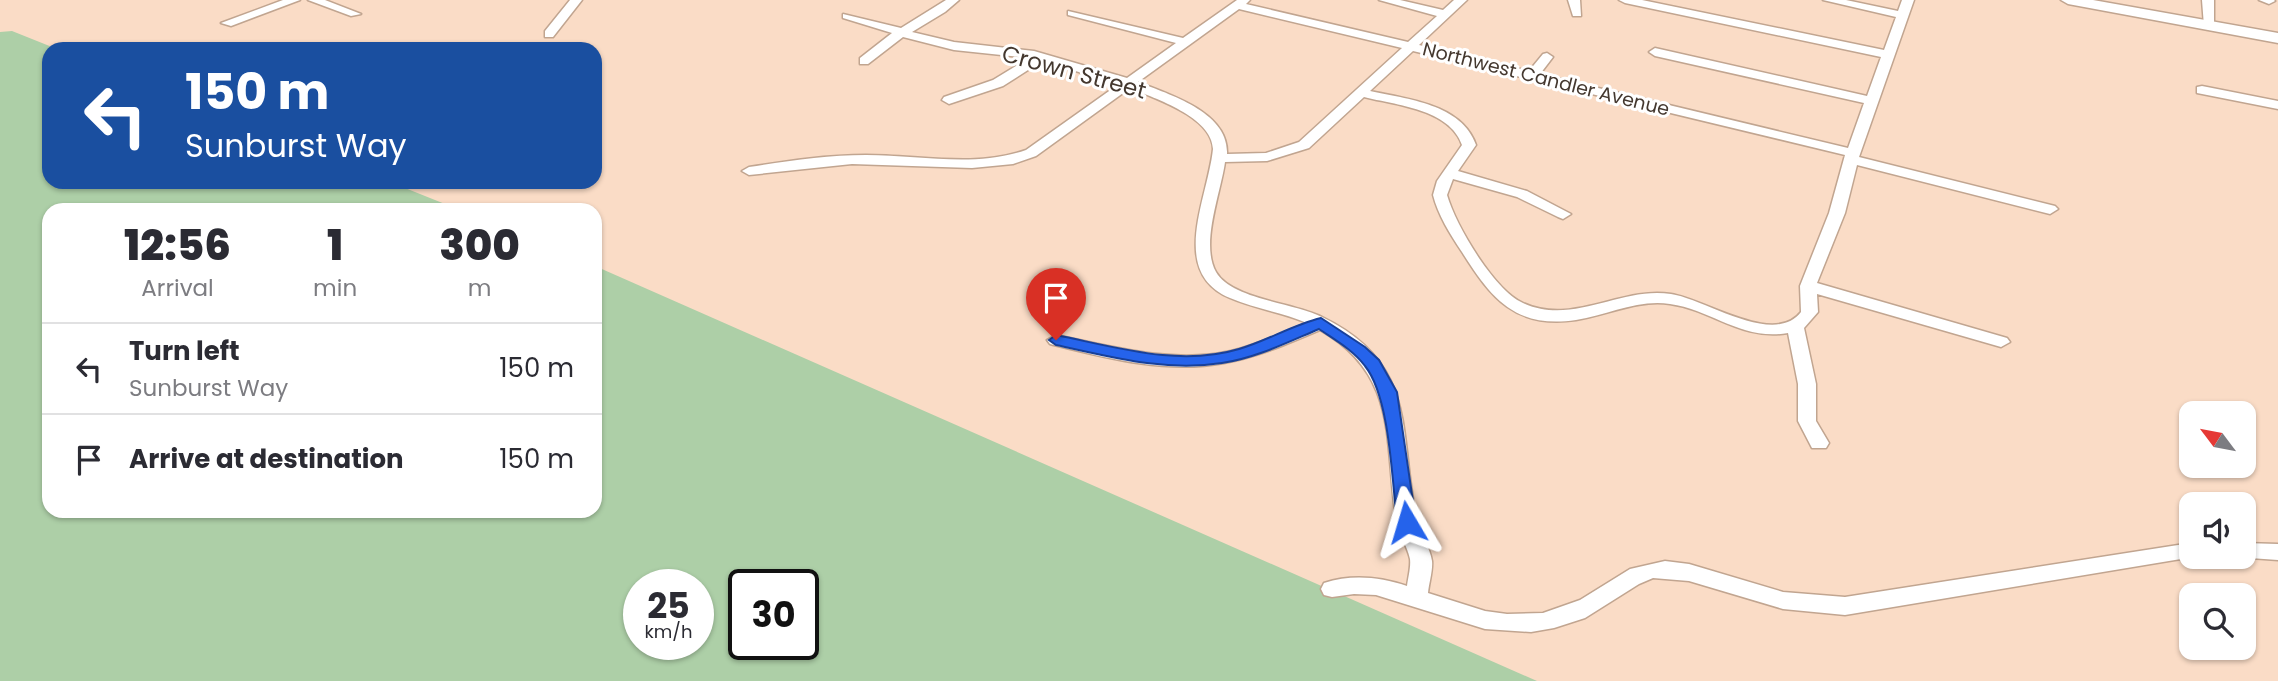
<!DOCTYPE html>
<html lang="en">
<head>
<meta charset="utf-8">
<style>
	body { margin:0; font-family:Poppins,sans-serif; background:#f2f2f3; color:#2b2b33; height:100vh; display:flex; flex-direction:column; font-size:26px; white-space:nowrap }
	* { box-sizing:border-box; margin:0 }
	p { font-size:23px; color:#7c7c81 }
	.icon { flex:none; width:38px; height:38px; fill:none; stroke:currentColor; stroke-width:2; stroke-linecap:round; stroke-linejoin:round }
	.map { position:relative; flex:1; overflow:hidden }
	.panel { position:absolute; left:42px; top:203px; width:560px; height:315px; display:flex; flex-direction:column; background:#fff; border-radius:21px; box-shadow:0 2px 5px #0004 }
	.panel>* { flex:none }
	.hud { position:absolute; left:42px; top:42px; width:560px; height:147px; border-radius:21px; box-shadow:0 2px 5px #0004; background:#1a4fa0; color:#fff; overflow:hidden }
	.needle { width:46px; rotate:302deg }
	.buttons { position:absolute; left:2179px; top:401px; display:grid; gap:14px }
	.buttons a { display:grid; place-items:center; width:77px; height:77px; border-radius:14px; background:#fff; box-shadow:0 2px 5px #0004; font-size:35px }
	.speed { position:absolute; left:623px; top:569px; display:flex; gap:14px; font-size:35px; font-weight:700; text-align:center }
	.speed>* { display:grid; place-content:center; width:91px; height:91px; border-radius:50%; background:#fff; box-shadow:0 2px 5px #0004; line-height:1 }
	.speed small { font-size:18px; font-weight:400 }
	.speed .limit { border:4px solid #111; border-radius:10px; background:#fff; color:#111 }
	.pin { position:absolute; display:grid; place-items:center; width:60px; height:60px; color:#fff; margin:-72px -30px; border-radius:50% 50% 50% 0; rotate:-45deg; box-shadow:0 0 7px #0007 }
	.pin .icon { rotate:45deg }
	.me { position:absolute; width:77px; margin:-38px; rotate:353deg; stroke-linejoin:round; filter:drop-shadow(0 0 5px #0008) }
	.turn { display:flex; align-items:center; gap:24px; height:147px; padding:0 28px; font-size:32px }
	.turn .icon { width:91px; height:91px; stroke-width:2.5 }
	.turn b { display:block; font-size:49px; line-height:60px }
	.eta { display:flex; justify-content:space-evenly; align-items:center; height:119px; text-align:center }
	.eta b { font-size:42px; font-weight:800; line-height:49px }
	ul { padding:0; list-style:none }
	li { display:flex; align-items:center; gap:21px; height:91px; padding:0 28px; border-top:2px solid #e1e1e2 }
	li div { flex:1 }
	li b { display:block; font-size:26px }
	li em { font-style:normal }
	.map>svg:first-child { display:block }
</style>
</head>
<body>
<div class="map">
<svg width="2278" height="681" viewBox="0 0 2278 681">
	<rect width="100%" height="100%" fill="#fadcc6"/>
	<!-- green -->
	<path fill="#adcfa7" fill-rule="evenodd" d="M12 31 57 49H49V182H390L460 210H49V511H595V266L1537 681H0V32ZM639 584H698V644H639ZM744 584H803V644H744Z"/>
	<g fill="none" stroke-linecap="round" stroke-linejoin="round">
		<defs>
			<path id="minor" d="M283 0H300L231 26 221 23Z
				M308 0H325L361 14 351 16Z
				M570 0H582L553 37H545V31Z
				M946 0H959L945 12 912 32 954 42 1034 51 1127 78 1176 43 1068 15V11L1183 38 1237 0H1250L1246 4 1408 42 1437 16 1379 0H1400L1443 10 1454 0H1467L1419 45 1529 71 1543 54 1547 53 1553 57 1540 74 1848 148 1864 103 1655 56 1649 52 1655 48 1867 96 1881 57 1625 3 1619 0H1642L1884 50 1896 17 1823 0H1846L1898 11 1902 0H1914L1859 157 2055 206 2058 209 2050 214 1857 165 1845 213 1817 283 2007 338 2010 342 2001 347 1817 294 1818 312 1804 328 1816 384V421L1829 443 1826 448H1812L1798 421V384L1788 333C1741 341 1713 310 1670 304 1638 299 1608 315 1576 320 1515 329 1491 298 1462 252 1450 234 1438 215 1433 195L1437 181 1462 145C1450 109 1395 105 1364 97L1309 148 1267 161 1225 162C1221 192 1200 244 1216 272 1231 299 1294 303 1322 317 1420 364 1398 435 1417 521 1420 534 1430 547 1432 561 1433 570 1429 583 1428 593L1485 611 1507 614 1543 613 1580 600 1630 569 1665 561 1689 564 1783 592 1845 597 2191 543V556H2199L1845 615 1783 609 1689 581 1653 578 1639 584 1585 618 1554 628 1531 632 1485 629 1376 595 1354 594 1332 597 1324 595 1321 589 1324 583C1352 574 1380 577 1407 586 1408 578 1411 567 1410 559 1407 545 1398 533 1396 519 1384 441 1399 375 1320 330 1289 343 1258 357 1224 363 1166 374 1106 358 1050 344L1047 340 1056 335C1113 347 1173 364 1231 351 1257 345 1282 333 1307 323 1282 312 1255 309 1230 298 1168 272 1208 198 1213 149 1212 117 1156 99 1130 88L1036 156 1013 164 972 168 852 164 749 175 742 171 749 167C788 161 827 155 866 155 920 155 974 168 1026 150L1119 84 1042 61 1003 86 949 104 942 100 944 97 993 80 1029 58 954 50 903 37 868 64H860V58L892 33 843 18V14L901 28ZM1239 9 1402 48 1299 142 1266 153 1227 154C1229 112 1170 95 1138 82ZM1413 51 1845 155 1829 213 1800 286 1801 312C1774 347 1705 299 1671 294 1621 286 1573 326 1523 303 1494 290 1456 226 1447 195L1453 179 1517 197 1558 217 1563 219 1571 214 1527 191 1458 171 1476 145C1462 104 1407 99 1370 91Z
				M1568 0H1580L1581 16H1573Z
				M2202 0H2214V29L2204 26Z
				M2259 0H2274L2275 1 2269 4Z
				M2202 86 2278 101V109L2197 93V87Z
				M2244 543 2278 544V560L2236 557 2244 556Z"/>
			<path id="major" d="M2061 0H2093L2278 33V43L2068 4Z"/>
		</defs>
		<!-- minor casing -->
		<use href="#minor" stroke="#c1a590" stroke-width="3"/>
		<!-- major casing -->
		<use href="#major" stroke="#c1a590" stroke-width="3"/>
		<!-- minor -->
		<use href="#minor" fill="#fff" fill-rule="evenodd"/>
		<!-- major -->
		<use href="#major" fill="#fff" fill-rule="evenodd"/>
	</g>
	<!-- route -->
	<path fill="#2563eb" stroke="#184099" stroke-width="2" d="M1321 318 1365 347 1379 360 1397 392 1416 522 1414 527H1400L1397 522C1392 481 1390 397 1365 366 1353 350 1335 340 1319 329 1288 342 1256 358 1222 363 1165 372 1112 357 1056 345L1049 340 1056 335C1116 347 1179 367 1239 349 1267 341 1292 325 1321 318Z"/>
	<g text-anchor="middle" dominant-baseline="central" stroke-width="6" stroke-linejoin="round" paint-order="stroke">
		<!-- far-street labels -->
		<g font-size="19" fill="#44382f" stroke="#fff">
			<text transform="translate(1546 79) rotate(14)">Northwest Candler Avenue</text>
		</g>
		<!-- street labels -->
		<g font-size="23" fill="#44382f" stroke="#fff">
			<text transform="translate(1074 72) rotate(15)">Crown Street</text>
		</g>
	</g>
</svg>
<div class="buttons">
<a><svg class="needle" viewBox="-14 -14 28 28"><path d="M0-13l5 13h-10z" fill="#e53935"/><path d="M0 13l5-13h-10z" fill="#7c7c81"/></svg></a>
<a><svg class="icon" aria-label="sound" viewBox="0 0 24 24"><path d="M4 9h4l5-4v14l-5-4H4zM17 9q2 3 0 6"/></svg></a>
<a><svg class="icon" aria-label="search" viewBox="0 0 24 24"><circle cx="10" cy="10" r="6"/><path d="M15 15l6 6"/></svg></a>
</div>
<div class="speed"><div>25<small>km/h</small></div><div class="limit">30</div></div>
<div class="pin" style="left:1056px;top:340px;background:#d93025"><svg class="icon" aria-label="arrive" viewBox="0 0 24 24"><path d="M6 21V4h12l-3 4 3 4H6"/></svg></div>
<svg class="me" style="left:1407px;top:522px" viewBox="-20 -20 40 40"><path d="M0-17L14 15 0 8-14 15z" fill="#2563eb" stroke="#fff" stroke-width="4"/></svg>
<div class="hud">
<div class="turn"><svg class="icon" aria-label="left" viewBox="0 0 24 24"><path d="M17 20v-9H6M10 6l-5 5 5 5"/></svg><div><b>150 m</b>Sunburst Way</div></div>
</div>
<section class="panel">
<div class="eta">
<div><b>12:56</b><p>Arrival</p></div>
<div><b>1</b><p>min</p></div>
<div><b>300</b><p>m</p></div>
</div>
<ul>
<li><svg class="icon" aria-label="left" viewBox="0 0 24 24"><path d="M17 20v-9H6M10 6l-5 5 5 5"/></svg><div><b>Turn left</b><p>Sunburst Way</p></div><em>150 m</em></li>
<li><svg class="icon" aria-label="arrive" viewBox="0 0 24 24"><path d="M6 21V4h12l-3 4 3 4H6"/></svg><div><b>Arrive at destination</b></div><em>150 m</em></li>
</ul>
</section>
</div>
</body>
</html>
